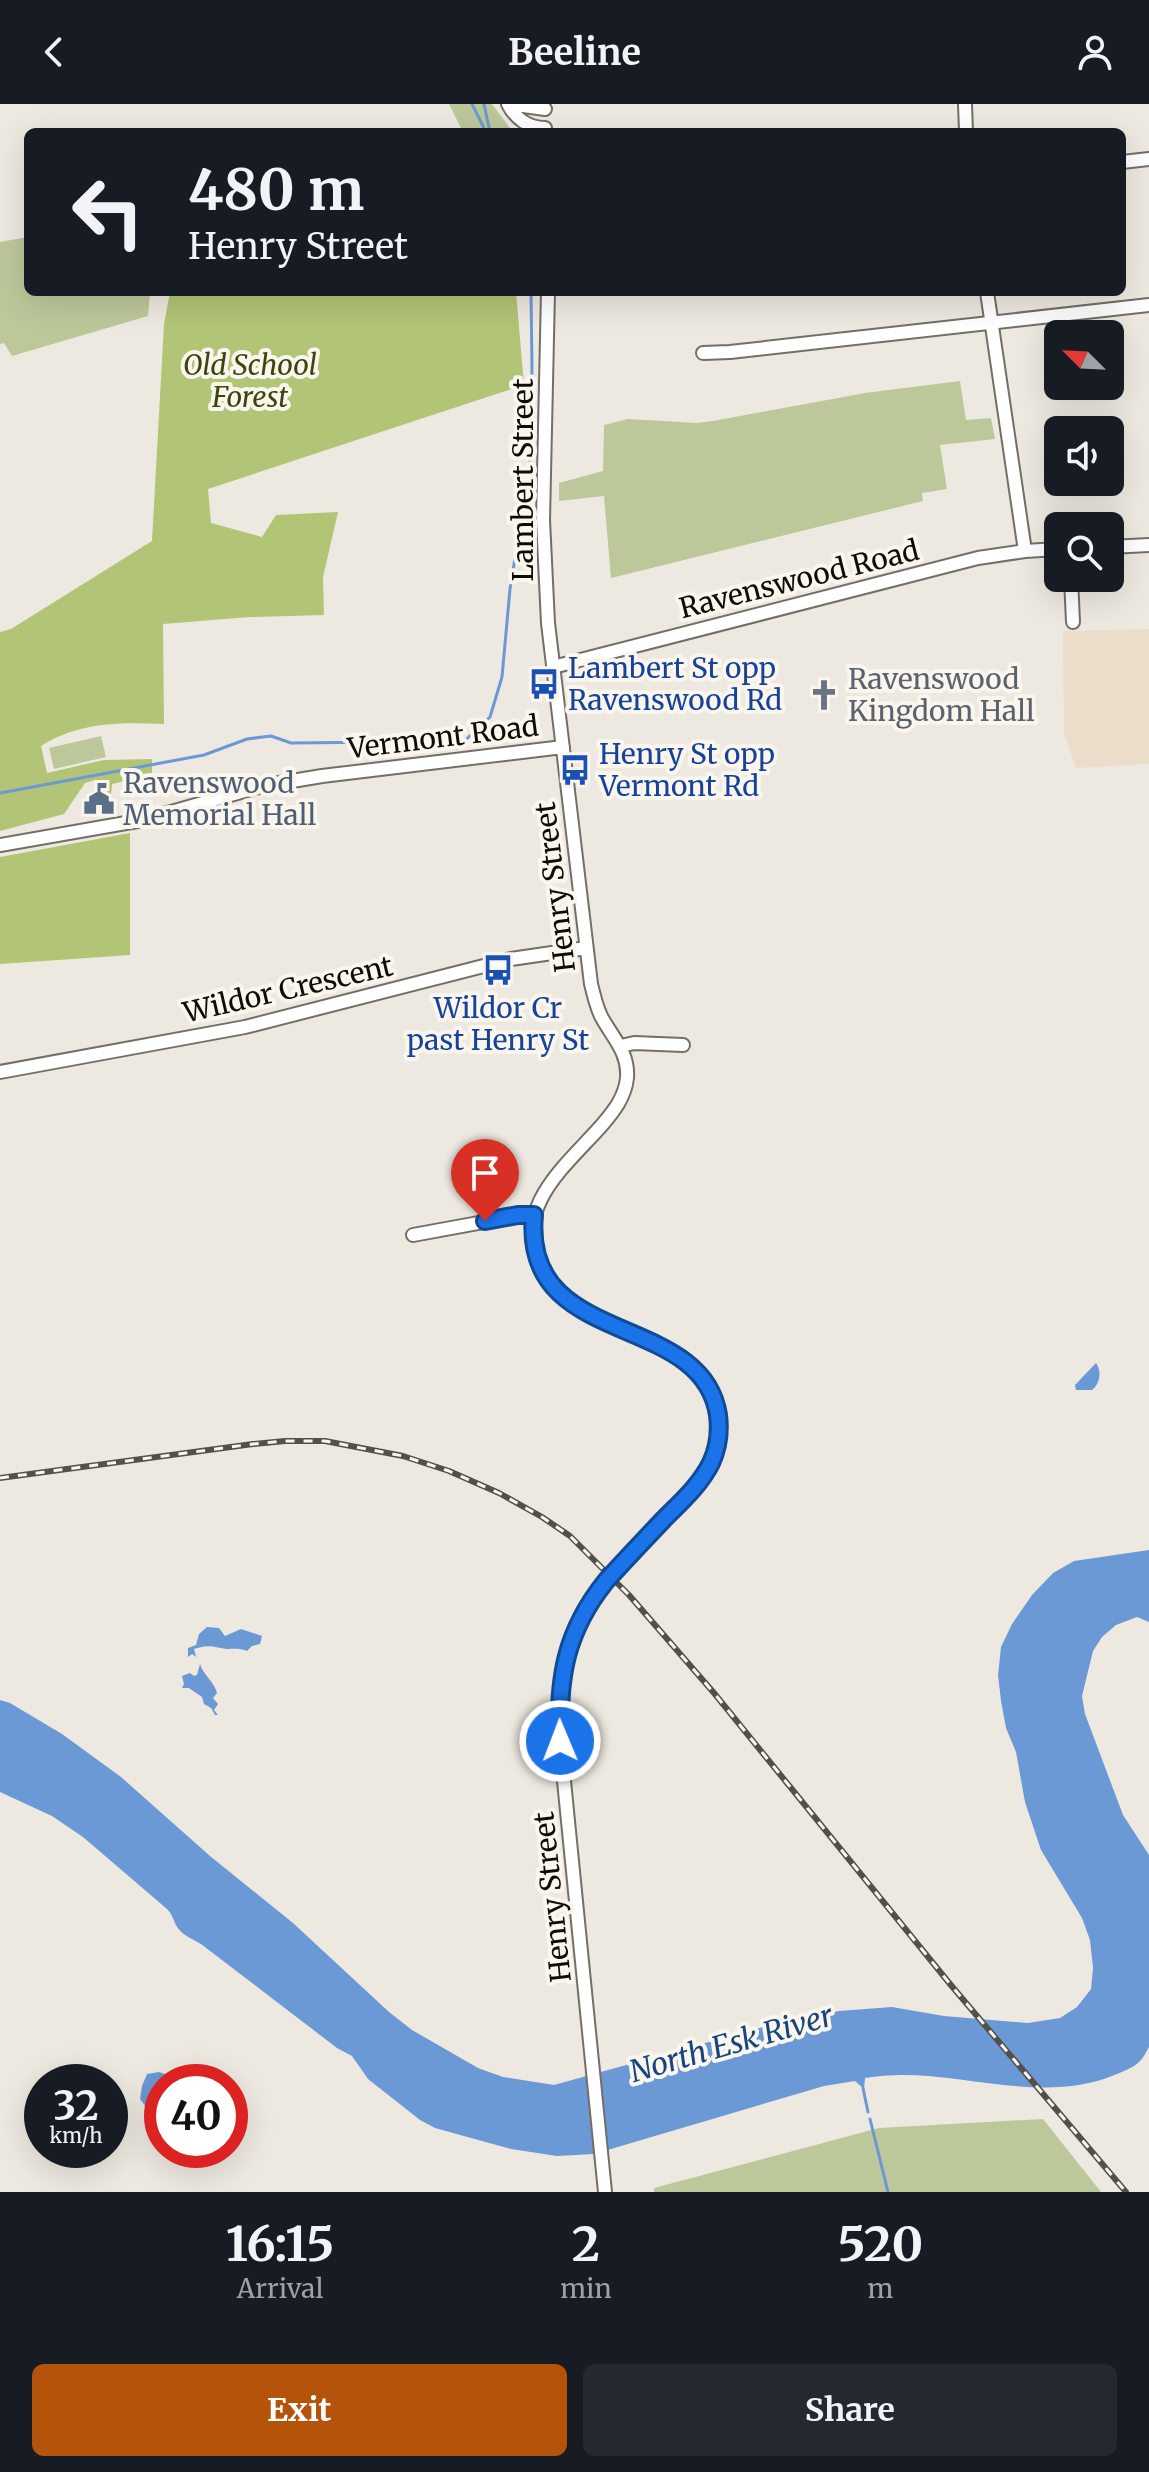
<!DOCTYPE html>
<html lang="en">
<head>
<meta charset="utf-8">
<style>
	body { margin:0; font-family:Merriweather,serif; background:#242831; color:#f1f3f6; height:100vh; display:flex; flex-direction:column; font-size:30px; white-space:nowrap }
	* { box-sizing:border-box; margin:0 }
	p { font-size:26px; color:#9ea1a6 }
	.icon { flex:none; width:44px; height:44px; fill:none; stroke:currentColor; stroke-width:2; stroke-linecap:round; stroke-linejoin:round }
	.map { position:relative; height:2088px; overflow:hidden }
	.sheet { display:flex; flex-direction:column; background:#171b24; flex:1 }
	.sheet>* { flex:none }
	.hud { position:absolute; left:24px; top:24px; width:1102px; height:168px; border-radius:12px; box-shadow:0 8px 32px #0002; background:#171b24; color:#f1f3f6; overflow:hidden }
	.needle { width:52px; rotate:294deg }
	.buttons { position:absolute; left:1044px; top:216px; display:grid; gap:16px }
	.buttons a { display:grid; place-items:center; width:80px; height:80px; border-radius:12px; background:#171b24; box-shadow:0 8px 32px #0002; font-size:40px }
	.speed { position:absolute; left:24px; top:1960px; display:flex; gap:16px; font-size:40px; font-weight:700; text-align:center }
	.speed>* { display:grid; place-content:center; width:104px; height:104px; border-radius:50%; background:#171b24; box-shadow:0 8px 32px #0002; line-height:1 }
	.speed small { font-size:20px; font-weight:400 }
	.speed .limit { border:12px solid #d22; background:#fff; color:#111 }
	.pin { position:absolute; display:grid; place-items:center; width:68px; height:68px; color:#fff; margin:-82px -34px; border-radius:50% 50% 50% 0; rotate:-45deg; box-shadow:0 0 8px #0007 }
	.pin .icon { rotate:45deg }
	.me { position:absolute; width:88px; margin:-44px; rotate:359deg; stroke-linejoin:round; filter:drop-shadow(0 0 6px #0008) }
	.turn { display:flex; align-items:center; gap:28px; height:168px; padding:0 32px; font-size:36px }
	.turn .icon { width:104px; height:104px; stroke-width:2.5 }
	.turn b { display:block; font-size:56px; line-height:68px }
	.eta { display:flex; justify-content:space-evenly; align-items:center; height:136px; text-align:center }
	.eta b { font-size:48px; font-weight:700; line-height:56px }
	.cta { display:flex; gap:16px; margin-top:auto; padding:16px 32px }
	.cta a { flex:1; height:92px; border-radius:12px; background:#b45309; color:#fff; font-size:32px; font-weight:700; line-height:92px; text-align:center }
	.cta a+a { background:#242831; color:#f1f3f6 }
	header { display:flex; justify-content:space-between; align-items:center; height:104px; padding:0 32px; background:#171b24; font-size:36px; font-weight:700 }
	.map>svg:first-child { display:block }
</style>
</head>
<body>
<header><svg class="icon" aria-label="back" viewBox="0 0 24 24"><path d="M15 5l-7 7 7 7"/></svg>Beeline<svg class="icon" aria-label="person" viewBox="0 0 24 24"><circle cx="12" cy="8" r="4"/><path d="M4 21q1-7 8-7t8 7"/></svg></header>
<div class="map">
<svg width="1149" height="2088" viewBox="0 0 1149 2088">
	<rect width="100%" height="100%" fill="#ede9e0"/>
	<!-- education -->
	<path fill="#ecddca" d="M1149 525V660L1076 664 1064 629 1063 527Z"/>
	<!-- green -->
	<path fill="#bcc89a" d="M449 0H492L513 28H463Z
		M28 133V188H150L148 212 12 252 4 239 0 240V138Z
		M960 277 966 316 991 314 995 335 940 341 947 385 922 389 923 397 611 474 604 392 559 397V379L603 367 604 321 628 315 697 319 713 317 865 289Z
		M101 632 106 653 54 665 49 644Z
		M1043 2015 1101 2088H654V2084L879 2024Z"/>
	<!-- forest -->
	<path fill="#b2c476" d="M170 188H516L524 281 208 385 211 419 262 433 276 411 338 408 323 473 324 511 250 513 163 520 164 620C121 618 78 618 41 642L47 669 104 656 152 655V671L112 680 111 691 95 676 85 679 64 710 0 727V528L11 525 152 437 164 220Z
		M130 729V851L0 860V753Z"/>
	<!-- water -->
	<path fill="#6a99d5" d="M1096 1259C1102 1267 1100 1280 1092 1286H1076L1075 1281Z
		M1149 1446V1518L1137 1513 1116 1521 1102 1533 1093 1547 1082 1592 1085 1610 1123 1711 1149 1751V1943C1146 1948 1143 1955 1138 1959 1132 1964 1124 1967 1117 1970 1035 2005 948 1959 865 1974L864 1985 855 1977 824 1982 594 2050 557 2052 511 2045 435 2024 420 2016 368 1975 352 1952 337 1944 201 1840C193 1835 183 1832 177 1823 173 1816 173 1811 167 1805L83 1733 52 1712 0 1688V1596L10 1599 62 1630 121 1673 210 1752 293 1819 389 1908 412 1926 478 1964 503 1973 554 1981 767 1922 839 1907 892 1903 944 1912 1028 1919 1060 1914 1077 1903 1091 1885 1093 1864 1090 1836 1082 1814 1041 1746 1025 1698 1016 1648 1006 1624 1001 1597 998 1571 1001 1543 1012 1520 1032 1491 1053 1469 1074 1457Z
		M207 1523 219 1524 225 1532 241 1525 262 1532 260 1540 252 1542 247 1547C239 1544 235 1545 227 1545 211 1543 211 1540 194 1545L196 1553 192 1550 188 1553V1544L196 1541 199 1530Z
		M200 1560C203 1571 214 1577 217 1589L213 1594 218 1600 214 1606 218 1611H215L211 1604 204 1600 202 1593 189 1584H182L184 1580 182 1572 190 1569 194 1572 197 1571Z
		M159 1968 174 1973 178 1978H162V2008L146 2003 140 1995 142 1982 147 1970Z"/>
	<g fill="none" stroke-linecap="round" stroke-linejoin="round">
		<!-- stream -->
		<path stroke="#6a99d5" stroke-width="3" d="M472 0 486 28
			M484 0 490 28
			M530 370 532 263 531 188
			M0 689 204 651 247 635 271 632 291 639 388 638 457 644 490 613 502 573 510 485 525 393
			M863 1984 868 2008
			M870 2015 888 2088"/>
		<defs>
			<path id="minor" d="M508 0C515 14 528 24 545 24
				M509 0 545 5
				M965 0 966 28
				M1122 58 1149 55
				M548 188 543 416 548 519 591 880C594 891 596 903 602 914 613 934 629 949 627 974 625 993 614 1007 602 1021 565 1063 511 1103 541 1165 578 1241 729 1225 718 1333 715 1365 692 1387 671 1408 626 1455 576 1499 563 1565 558 1589 559 1613 560 1637L605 2088
				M987 188 1025 447
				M703 249 730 248 1149 201
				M1110 443 1149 441
				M1071 474 1073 518
				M553 563 978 454 1025 447 1058 445
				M0 741 143 716 262 682 322 672 563 643
				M621 942 634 939 683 941
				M0 968 245 923 511 855 586 844
				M413 1131 511 1113 534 1111"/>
		</defs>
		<!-- minor casing -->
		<use href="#minor" stroke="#736f67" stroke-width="16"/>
		<!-- minor -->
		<use href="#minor" stroke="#fff" stroke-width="12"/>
		<defs>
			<path id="rail" d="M0 1374 253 1340 285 1337H325L403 1352 449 1367 499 1389 542 1413 570 1432 629 1491 714 1589 950 1880 1126 2088"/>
		</defs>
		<!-- rail casing -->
		<use href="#rail" stroke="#53504c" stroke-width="6"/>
		<!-- rail -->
		<use href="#rail" stroke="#faf6ed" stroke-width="3" stroke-dasharray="9" stroke-linecap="butt"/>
	</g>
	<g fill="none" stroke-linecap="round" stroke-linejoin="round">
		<defs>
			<path id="route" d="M485 1117 518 1111H534C521 1246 702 1206 718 1311 720 1327 718 1344 711 1359 700 1381 681 1398 664 1415 644 1436 625 1456 606 1477 565 1528 558 1574 560 1637"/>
		</defs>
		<!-- route casing -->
		<use href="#route" stroke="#114b97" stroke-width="20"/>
		<!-- route -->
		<use href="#route" stroke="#1a73e8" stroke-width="14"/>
	</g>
	<!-- icons -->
	<defs>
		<symbol id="bus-bare" viewBox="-9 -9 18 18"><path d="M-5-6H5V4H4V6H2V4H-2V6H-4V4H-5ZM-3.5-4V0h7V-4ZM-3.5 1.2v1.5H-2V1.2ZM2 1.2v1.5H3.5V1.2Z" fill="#1a4fb4" stroke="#faf6ed" stroke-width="2.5" paint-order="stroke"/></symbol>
		<symbol id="church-bare" viewBox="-9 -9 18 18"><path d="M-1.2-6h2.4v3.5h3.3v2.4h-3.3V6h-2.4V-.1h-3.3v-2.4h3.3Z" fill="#6b7280" stroke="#faf6ed" stroke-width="2.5" paint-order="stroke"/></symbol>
		<symbol id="civic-bare" viewBox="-9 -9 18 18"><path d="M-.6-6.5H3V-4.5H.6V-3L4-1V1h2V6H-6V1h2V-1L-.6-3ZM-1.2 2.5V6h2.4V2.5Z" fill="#5c6f8a" stroke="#faf6ed" stroke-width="2.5" paint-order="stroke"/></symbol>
	</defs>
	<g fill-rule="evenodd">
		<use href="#bus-bare" x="522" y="558" width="44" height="44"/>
		<use href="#church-bare" x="802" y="569" width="44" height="44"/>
		<use href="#bus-bare" x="553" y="644" width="44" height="44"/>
		<use href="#civic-bare" x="77" y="673" width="44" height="44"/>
		<use href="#bus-bare" x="476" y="844" width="44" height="44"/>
	</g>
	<g text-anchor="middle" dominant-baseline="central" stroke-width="8" stroke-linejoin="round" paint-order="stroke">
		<!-- park labels -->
		<g font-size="28" font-style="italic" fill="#3c460b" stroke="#faf6ed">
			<text x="250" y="261">Old School<tspan x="250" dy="32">Forest</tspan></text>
		</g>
		<!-- street labels -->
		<g font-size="28" fill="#0e0c09" stroke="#faf6ed">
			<text transform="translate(523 376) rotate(-90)">Lambert Street</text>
			<text transform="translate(799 475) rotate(-14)">Ravenswood Road</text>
			<text transform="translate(443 633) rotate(-7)">Vermont Road</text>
			<text transform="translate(555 783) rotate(-97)">Henry Street</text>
			<text transform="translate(288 885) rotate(-13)">Wildor Crescent</text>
			<text transform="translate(552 1793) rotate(-96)">Henry Street</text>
		</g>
		<!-- transit labels -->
		<g font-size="28" fill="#164399" stroke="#faf6ed" text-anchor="start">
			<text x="568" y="564">Lambert St opp<tspan x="568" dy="32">Ravenswood Rd</tspan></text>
			<text x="599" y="650">Henry St opp<tspan x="599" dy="32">Vermont Rd</tspan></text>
			<text x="498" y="904" text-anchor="middle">Wildor Cr<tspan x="498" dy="32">past Henry St</tspan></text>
		</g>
		<!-- worship labels -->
		<g font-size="28" fill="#5b616d" stroke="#faf6ed" text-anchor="start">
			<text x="848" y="575">Ravenswood<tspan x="848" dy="32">Kingdom Hall</tspan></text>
		</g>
		<!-- service labels -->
		<g font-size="28" fill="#4e5e75" stroke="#faf6ed" text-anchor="start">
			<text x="123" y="679">Ravenswood<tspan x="123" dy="32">Memorial Hall</tspan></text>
		</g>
		<!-- water labels -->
		<g font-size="30" font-style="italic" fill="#16447c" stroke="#faf6ed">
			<text transform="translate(731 1939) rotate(-16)">North Esk River</text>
		</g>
	</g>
</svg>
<div class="buttons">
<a><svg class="needle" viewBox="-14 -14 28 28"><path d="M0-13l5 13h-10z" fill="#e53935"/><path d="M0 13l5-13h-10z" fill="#9ea1a6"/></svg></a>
<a><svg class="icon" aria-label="sound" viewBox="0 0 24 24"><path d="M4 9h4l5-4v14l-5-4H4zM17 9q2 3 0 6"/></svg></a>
<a><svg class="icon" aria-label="search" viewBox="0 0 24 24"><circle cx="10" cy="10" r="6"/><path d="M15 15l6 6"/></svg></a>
</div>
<div class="speed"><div>32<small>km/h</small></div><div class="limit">40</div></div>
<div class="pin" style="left:485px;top:1117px;background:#d93025"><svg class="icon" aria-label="arrive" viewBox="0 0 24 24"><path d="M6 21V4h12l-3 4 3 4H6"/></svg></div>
<svg class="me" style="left:560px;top:1637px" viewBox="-20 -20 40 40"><circle r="17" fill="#1a73e8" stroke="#fff" stroke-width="3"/><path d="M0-11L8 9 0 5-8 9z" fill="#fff"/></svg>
<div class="hud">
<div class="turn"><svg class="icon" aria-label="left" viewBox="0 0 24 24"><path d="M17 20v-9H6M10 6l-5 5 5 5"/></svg><div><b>480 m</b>Henry Street</div></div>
</div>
</div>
<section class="sheet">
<div class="eta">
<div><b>16:15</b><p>Arrival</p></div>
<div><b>2</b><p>min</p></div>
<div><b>520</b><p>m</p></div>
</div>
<div class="cta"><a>Exit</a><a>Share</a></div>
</section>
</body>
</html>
